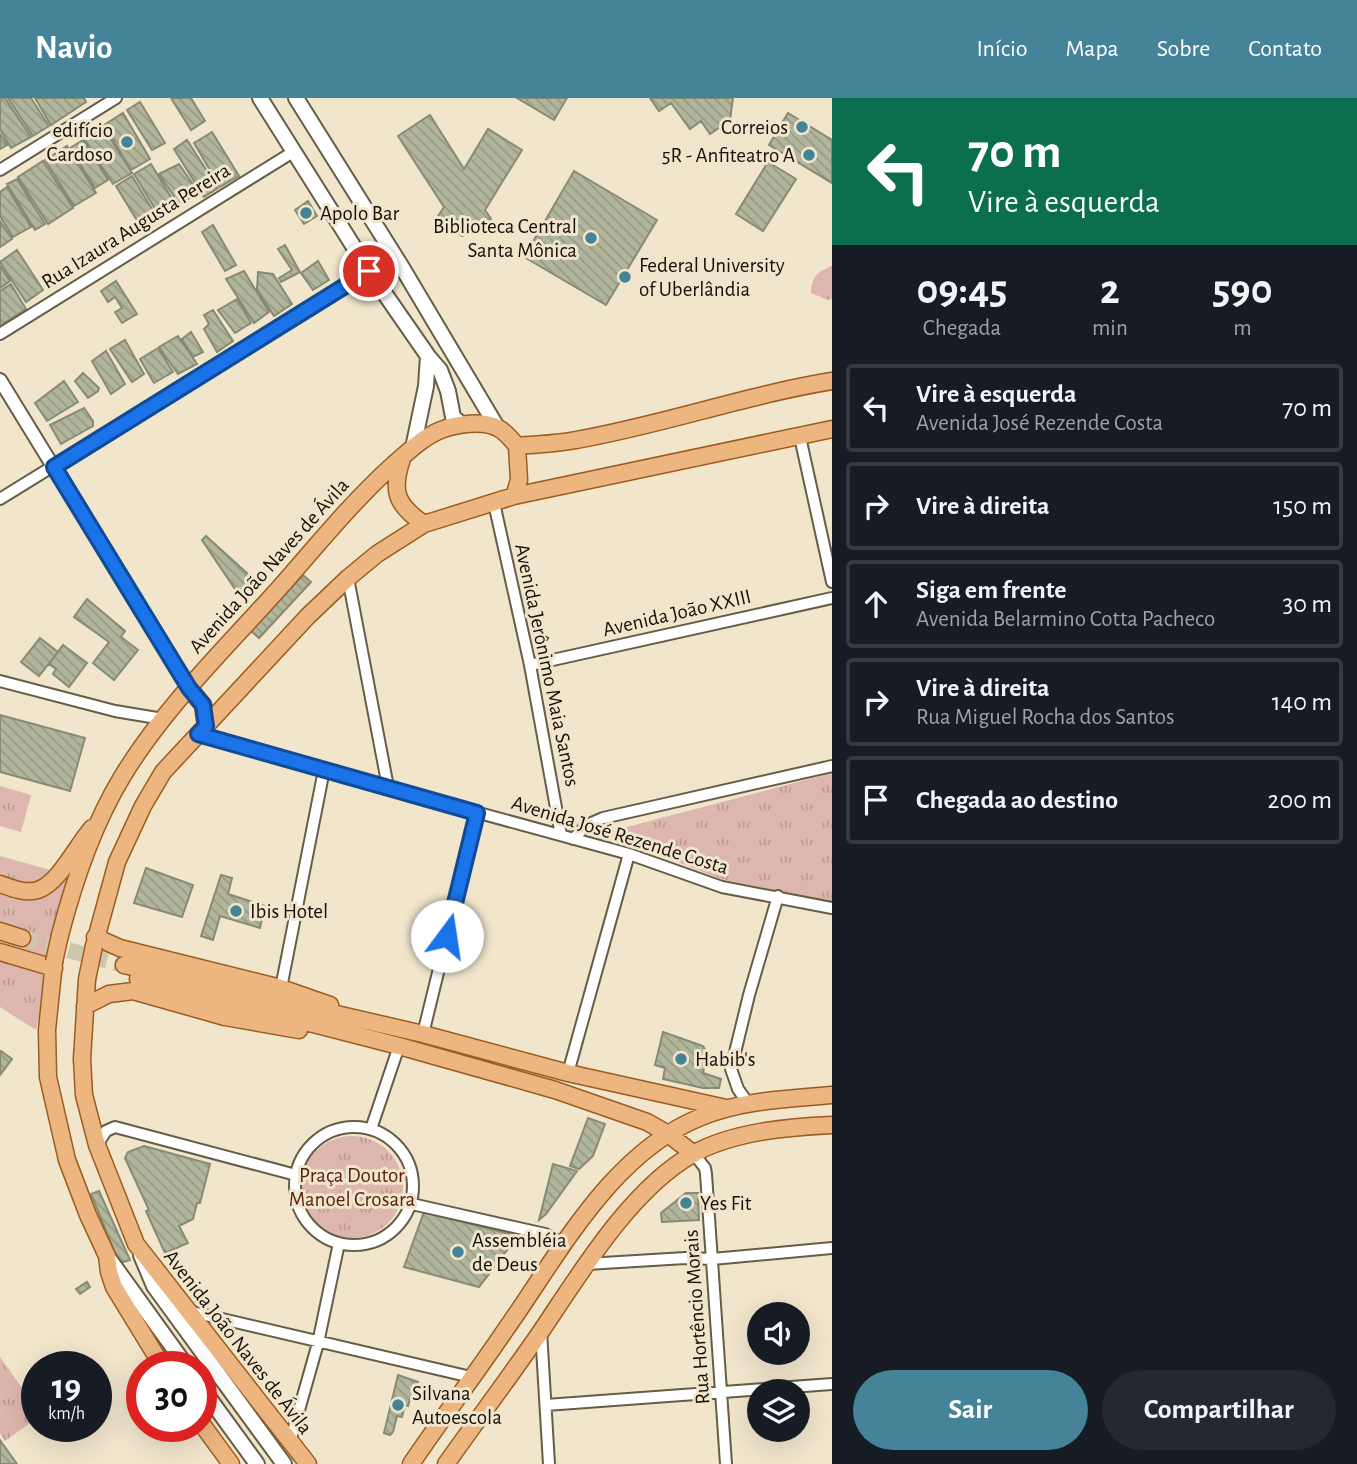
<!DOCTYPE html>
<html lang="pt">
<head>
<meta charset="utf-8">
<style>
	body { margin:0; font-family:"Alegreya Sans",sans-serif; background:#242831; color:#f1f3f6; height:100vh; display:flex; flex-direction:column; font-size:26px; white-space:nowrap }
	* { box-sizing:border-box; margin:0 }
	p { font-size:23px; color:#9ea1a6 }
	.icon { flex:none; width:38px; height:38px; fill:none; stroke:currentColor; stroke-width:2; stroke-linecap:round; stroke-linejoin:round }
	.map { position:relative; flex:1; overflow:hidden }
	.sheet { display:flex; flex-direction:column; background:#171b24; width:525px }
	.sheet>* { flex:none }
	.banner { background:#0b6e4f; color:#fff; overflow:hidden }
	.fabs { position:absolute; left:747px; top:1204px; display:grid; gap:14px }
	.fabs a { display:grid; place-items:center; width:63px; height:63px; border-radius:50%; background:#171b24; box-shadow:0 7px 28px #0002; font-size:35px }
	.speed { position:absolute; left:21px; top:1253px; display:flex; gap:14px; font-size:35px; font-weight:700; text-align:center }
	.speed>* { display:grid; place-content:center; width:91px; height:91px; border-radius:50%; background:#171b24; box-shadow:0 7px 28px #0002; line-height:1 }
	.speed small { font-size:18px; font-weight:400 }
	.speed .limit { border:10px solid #d22; background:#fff; color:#111 }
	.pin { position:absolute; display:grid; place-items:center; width:60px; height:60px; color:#fff; margin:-30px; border:4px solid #fff; border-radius:50%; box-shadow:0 2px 7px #0007 }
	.me { position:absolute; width:77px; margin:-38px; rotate:14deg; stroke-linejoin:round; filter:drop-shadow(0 0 5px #0008) }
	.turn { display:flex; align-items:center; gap:24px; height:147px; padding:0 21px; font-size:32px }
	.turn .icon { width:91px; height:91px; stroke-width:2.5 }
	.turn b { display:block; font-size:49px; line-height:60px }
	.eta { display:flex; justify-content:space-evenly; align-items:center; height:119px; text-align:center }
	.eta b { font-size:42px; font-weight:700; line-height:49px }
	.button { display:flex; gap:14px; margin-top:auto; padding:14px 21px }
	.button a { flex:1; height:80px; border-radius:42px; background:#448398; color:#fff; font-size:28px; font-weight:700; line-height:80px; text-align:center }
	.button a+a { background:#242831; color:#f1f3f6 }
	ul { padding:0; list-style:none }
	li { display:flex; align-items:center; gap:21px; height:88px; margin:0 14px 10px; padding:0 7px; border:4px solid #363941; border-radius:7px }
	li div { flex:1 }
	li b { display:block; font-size:26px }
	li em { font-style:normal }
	header { display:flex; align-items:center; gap:42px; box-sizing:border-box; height:98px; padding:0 35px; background:#448398; color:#fff }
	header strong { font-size:33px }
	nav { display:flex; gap:38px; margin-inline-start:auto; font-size:24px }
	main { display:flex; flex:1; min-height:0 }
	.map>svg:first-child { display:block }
</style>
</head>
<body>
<header>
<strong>Navio</strong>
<nav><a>Início</a><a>Mapa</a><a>Sobre</a><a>Contato</a></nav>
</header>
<main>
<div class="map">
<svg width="832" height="1366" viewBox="0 0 832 1366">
	<defs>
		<pattern id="park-tufts" width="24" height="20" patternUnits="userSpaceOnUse" patternTransform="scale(1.75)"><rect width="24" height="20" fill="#ddb7ae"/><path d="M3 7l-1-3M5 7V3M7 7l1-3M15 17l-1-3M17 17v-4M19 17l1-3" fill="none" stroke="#bd9c94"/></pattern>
		<pattern id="building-back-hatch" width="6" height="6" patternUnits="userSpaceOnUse" patternTransform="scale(1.75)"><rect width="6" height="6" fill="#b1b59b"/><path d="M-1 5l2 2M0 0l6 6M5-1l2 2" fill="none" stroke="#989b84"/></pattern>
	</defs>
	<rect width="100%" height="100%" fill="#f1e5cc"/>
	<!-- park -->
	<path fill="url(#park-tufts)" d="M832 168V201L828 202 811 195C812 178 817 174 832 168Z
		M832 675V805L721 781 604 735Z
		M0 688 31 697 21 734 0 728Z
		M0 758 72 778 36 932 0 909Z
		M301 1089a51 51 0 1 1 102 0a51 51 0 1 1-102 0Z
		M0 1259 37 1311V1320L5 1343 0 1336Z"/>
	<!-- building -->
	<path fill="url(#building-back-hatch)" stroke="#878b72" stroke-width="2" d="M0 0H5L31 39 11 50 0 31Z
		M8 0H31L49 28 33 38Z
		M35 0H84L86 4 51 27Z
		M171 0H191L205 23 191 32Z
		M517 0H567L554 22Z
		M650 0H733L730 22 710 36 701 23 690 31 671 5 659 13Z
		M140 4 165 45 152 52 127 12Z
		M123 15 150 61 131 72 104 27Z
		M788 15 832 42V85L769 47Z
		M430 17 464 71 488 31 522 52 485 112 491 121 462 138 436 121 444 109 398 38Z
		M102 27 132 75 113 86 83 39Z
		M212 34 239 78 220 89 194 45Z
		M0 36 7 47 0 51Z
		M83 42 108 82 95 90 70 50Z
		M187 42 218 90 204 99 174 51Z
		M67 48 96 95 74 108 45 62Z
		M43 63 73 110 48 126 18 79Z
		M768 64 796 81 763 133 736 116Z
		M151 66 177 109 160 119 134 76Z
		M179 66 199 95 179 106 159 76Z
		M574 73 657 122 606 207 524 159Z
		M132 78 157 119 141 129 116 88Z
		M17 81 45 126 35 132 7 86Z
		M7 89 31 129 13 139 0 118V94Z
		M308 103 317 118 304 126 295 112Z
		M0 123 12 141 0 149Z
		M213 127 236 167 225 173 202 134Z
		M285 147 300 174 281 184 279 180 292 172 278 151Z
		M17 152 43 192 26 204 0 164Z
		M318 163 329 182 313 192 301 175Z
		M0 168 10 183 0 190Z
		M244 173 269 214 254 225 226 181Z
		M258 174 273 176 292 206 274 218 257 191Z
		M116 183 137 216 122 225 115 214 122 210 115 199 108 204 101 193Z
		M11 186 26 211 0 228V193Z
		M237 201 251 225 235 235 218 212Z
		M213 212 233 243 217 254 204 231 209 226 204 217Z
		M191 234 203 254 193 259 182 241Z
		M178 238 197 266 178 276 159 249Z
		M125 242 144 276 132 284 110 251Z
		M158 250 173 274 154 285 140 261Z
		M106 253 125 286 111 296 92 263Z
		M83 275 99 290 98 293 88 300 75 283Z
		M64 283 78 304 47 323 35 305Z
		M84 310 93 323V328L61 346 50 327Z
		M206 438 259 486 245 501 237 494 202 442Z
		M303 477 311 484 259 540 251 533Z
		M87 501 125 533 121 539 138 552 114 582 93 565 109 544 74 519Z
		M40 540 58 554 39 578 21 564Z
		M63 547 87 565 69 589 53 576 56 571 49 566Z
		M0 617 85 640 70 693 0 674Z
		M146 770 193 787 182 819 134 805Z
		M221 777 232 780 228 796 265 808 260 830 220 818 213 842 201 838Z
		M663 934 703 948 707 955 703 975 721 981 719 990H703L663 981 665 970 655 967Z
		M1 953 12 961 0 977V954Z
		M588 1020 605 1026 593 1058 579 1071 570 1068Z
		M144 1048 210 1066 200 1105H197L193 1121 179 1128 188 1145 165 1155 146 1113 149 1112 125 1060 128 1054Z
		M553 1066 577 1073 546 1116 539 1122Z
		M99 1093 130 1162 119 1165 91 1096Z
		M686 1095H698L699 1122 662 1124 661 1115Z
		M424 1114 518 1138 479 1189 404 1169Z
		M87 1184 90 1189 80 1196 76 1191Z
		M398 1277 418 1284 414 1299 411 1298 408 1308 405 1307 402 1319 397 1318 393 1334 390 1337 384 1335Z
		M0 1342 2 1345 17 1366H0Z"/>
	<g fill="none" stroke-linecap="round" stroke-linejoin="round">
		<!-- primary-tunnel -->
		<path stroke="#d0c5af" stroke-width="16" stroke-dasharray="16 8" stroke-linecap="butt" d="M22 840 124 867"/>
		<defs>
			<path id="minor" d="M0 72 116 0
				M0 236 293 54
				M800 339 832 484
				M0 401 369 173
				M494 405 530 567 561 737
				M348 480 388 689
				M530 567 832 500
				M0 583 115 613 163 621
				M198 636 264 656 629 756 722 789 832 810
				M573 741 587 727 603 720 832 668
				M281 890 324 672
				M423 936 477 715
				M568 975 629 756
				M748 1005 738 991 731 971 749 897 778 798
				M295 1088a59 59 0 1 1 118 0a59 59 0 1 1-118 0Z
				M371 1031 399 948
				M97 1047 106 1033 115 1029 296 1077
				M694 1056 705 1070 706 1076 726 1366
				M412 1106 545 1136 565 1147
				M587 1166 685 1160 712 1161 832 1150
				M188 1213 471 1279
				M541 1233 549 1366
				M546 1307 832 1286
				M290 1344 318 1245 339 1145"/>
			<path id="tertiary" d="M0 282 189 590"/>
			<path id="secondary" d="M260 0 369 173 428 258 440 272 448 293 453 319 461 326
				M296 0 403 171 497 329
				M413 350 426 288 428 258
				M141 1157 154 1188 284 1366
				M107 1158 187 1269
				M201 1289 257 1366"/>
			<path id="primary" d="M517 348C537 346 557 346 576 342 662 327 746 297 832 283
				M402 361C391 393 396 407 424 426
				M189 590 203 607 206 628
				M0 786C11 790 26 796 38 792 59 785 77 747 92 730
				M0 833 22 840
				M60 837C74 783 93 727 122 679 165 608 227 549 282 487 318 446 353 403 394 366 408 354 423 339 441 332 456 326 483 322 498 330 506 334 512 342 517 348L519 382 514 398
				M95 839 120 850 281 890 330 907
				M94 848 117 764 143 708 163 674 308 518 348 480 377 456 424 426 514 398 832 331
				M0 854 54 870
				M54 864 47 932 48 979 67 1062 88 1117 107 1158 109 1174 114 1189 163 1269
				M124 867 423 936 568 975 726 1010
				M87 881 82 961 84 997 97 1047 136 1146 308 1366
				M138 881 399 948 555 992 647 1024 668 1036 694 1056
				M85 908 109 896 133 893 225 919 299 932
				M201 1325 231 1366
				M411 1366C442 1320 475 1277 506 1231 559 1156 611 1055 701 1019 743 1002 788 1001 832 997
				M446 1366C478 1321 511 1277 542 1232 581 1174 631 1091 693 1056 732 1034 787 1029 832 1027"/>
		</defs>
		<!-- minor casing -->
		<use href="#minor" stroke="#665d47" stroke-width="14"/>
		<!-- tertiary casing -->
		<use href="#tertiary" stroke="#665d47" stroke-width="16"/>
		<!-- secondary casing -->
		<use href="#secondary" stroke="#665d47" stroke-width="18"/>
		<!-- primary casing -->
		<use href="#primary" stroke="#9a5d20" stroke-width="19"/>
		<!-- minor -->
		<use href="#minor" stroke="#fff" stroke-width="10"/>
		<!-- tertiary -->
		<use href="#tertiary" stroke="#fff" stroke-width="12"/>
		<!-- secondary -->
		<use href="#secondary" stroke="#fff" stroke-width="14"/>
		<!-- primary -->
		<use href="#primary" stroke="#edb680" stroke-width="16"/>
		<defs>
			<path id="primary-bridge" d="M54 864 60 837
				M87 881 94 848"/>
		</defs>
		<!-- primary-bridge casing -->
		<use href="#primary-bridge" stroke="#9a5d20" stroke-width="19" stroke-linecap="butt"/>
		<!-- primary-bridge -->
		<use href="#primary-bridge" stroke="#edb680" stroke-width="16"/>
	</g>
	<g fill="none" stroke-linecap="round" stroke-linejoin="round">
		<defs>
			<path id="route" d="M369 173 54 369 189 590 203 607 206 628 198 636 477 715 447 838"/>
		</defs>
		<!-- route casing -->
		<use href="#route" stroke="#114b97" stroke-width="18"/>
		<!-- route -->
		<use href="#route" stroke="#1a73e8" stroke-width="12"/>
	</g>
	<!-- markers -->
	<g fill="#448398" stroke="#f1e5cc" stroke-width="2.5">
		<circle cx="802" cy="29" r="7"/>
		<circle cx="127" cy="44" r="7"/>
		<circle cx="809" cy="57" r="7"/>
		<circle cx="306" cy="115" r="7"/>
		<circle cx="591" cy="140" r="7"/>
		<circle cx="625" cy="179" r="7"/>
		<circle cx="236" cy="813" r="7"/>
		<circle cx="681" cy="961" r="7"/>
		<circle cx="686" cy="1105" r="7"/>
		<circle cx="458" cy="1154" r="7"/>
		<circle cx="398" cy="1307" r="7"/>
	</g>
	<g text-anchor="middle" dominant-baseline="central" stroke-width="6" stroke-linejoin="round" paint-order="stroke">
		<!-- poi labels -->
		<g font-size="21" fill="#16120a" stroke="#f1e5cc" text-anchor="start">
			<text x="788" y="29" text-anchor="end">Correios</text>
			<text x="113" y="32" text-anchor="end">edifício<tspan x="113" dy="24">Cardoso</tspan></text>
			<text x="795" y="57" text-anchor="end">5R - Anfiteatro A</text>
			<text x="320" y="115">Apolo Bar</text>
			<text x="577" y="128" text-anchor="end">Biblioteca Central<tspan x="577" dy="24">Santa Mônica</tspan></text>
			<text x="639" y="167">Federal University<tspan x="639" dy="24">of Uberlândia</tspan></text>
			<text x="250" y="813">Ibis Hotel</text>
			<text x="695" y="961">Habib's</text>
			<text x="700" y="1105">Yes Fit</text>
			<text x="472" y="1142">Assembléia<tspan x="472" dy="24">de Deus</tspan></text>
			<text x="412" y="1295">Silvana<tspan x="412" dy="24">Autoescola</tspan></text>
		</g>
		<!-- street labels -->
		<g font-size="21" fill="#16120a" stroke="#f1e5cc">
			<text transform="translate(136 128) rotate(-32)">Rua Izaura Augusta Pereira</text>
			<text transform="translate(269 468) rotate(-48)">Avenida João Naves de Ávila</text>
			<text transform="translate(677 515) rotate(-13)">Avenida João XXIII</text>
			<text transform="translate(547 567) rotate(78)">Avenida Jerônimo Maia Santos</text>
			<text transform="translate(620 737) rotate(17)">Avenida José Rezende Costa</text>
			<text transform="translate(697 1219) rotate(-94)">Rua Hortêncio Morais</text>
			<text transform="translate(238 1244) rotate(52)">Avenida João Naves de Ávila</text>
		</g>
		<!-- park labels -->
		<g font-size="21" fill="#5b1e13" stroke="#f1e5cc">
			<text x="352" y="1077">Praça Doutor<tspan x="352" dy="24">Manoel Crosara</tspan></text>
		</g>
	</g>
</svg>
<div class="fabs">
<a><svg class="icon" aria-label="sound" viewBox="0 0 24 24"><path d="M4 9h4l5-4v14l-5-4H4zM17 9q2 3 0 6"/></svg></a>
<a><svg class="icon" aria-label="layers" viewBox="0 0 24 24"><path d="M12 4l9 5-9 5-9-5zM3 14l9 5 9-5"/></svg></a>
</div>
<div class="speed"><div>19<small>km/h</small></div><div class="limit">30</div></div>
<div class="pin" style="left:369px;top:173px;background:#d93025"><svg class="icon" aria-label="arrive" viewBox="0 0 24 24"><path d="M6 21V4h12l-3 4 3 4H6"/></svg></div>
<svg class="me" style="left:447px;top:838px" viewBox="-20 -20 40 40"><circle r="19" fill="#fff"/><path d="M0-13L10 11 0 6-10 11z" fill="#1a73e8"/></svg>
</div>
<section class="sheet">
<div class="banner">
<div class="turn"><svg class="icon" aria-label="left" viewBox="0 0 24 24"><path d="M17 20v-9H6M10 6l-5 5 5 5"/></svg><div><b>70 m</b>Vire à esquerda</div></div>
</div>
<div class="eta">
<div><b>09:45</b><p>Chegada</p></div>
<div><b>2</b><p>min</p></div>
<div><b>590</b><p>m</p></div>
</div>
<ul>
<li><svg class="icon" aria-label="left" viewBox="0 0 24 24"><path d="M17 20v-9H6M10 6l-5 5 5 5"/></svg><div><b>Vire à esquerda</b><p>Avenida José Rezende Costa</p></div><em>70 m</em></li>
<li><svg class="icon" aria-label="right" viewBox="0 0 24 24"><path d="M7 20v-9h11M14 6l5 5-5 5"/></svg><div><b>Vire à direita</b></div><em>150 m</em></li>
<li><svg class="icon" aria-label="ahead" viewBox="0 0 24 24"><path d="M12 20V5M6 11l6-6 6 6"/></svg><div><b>Siga em frente</b><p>Avenida Belarmino Cotta Pacheco</p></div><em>30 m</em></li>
<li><svg class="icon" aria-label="right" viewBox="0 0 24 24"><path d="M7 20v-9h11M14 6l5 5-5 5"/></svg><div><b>Vire à direita</b><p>Rua Miguel Rocha dos Santos</p></div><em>140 m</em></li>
<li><svg class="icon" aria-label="arrive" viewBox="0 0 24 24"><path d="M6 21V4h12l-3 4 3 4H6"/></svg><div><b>Chegada ao destino</b></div><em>200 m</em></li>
</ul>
<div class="button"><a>Sair</a><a>Compartilhar</a></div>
</section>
</main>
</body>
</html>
